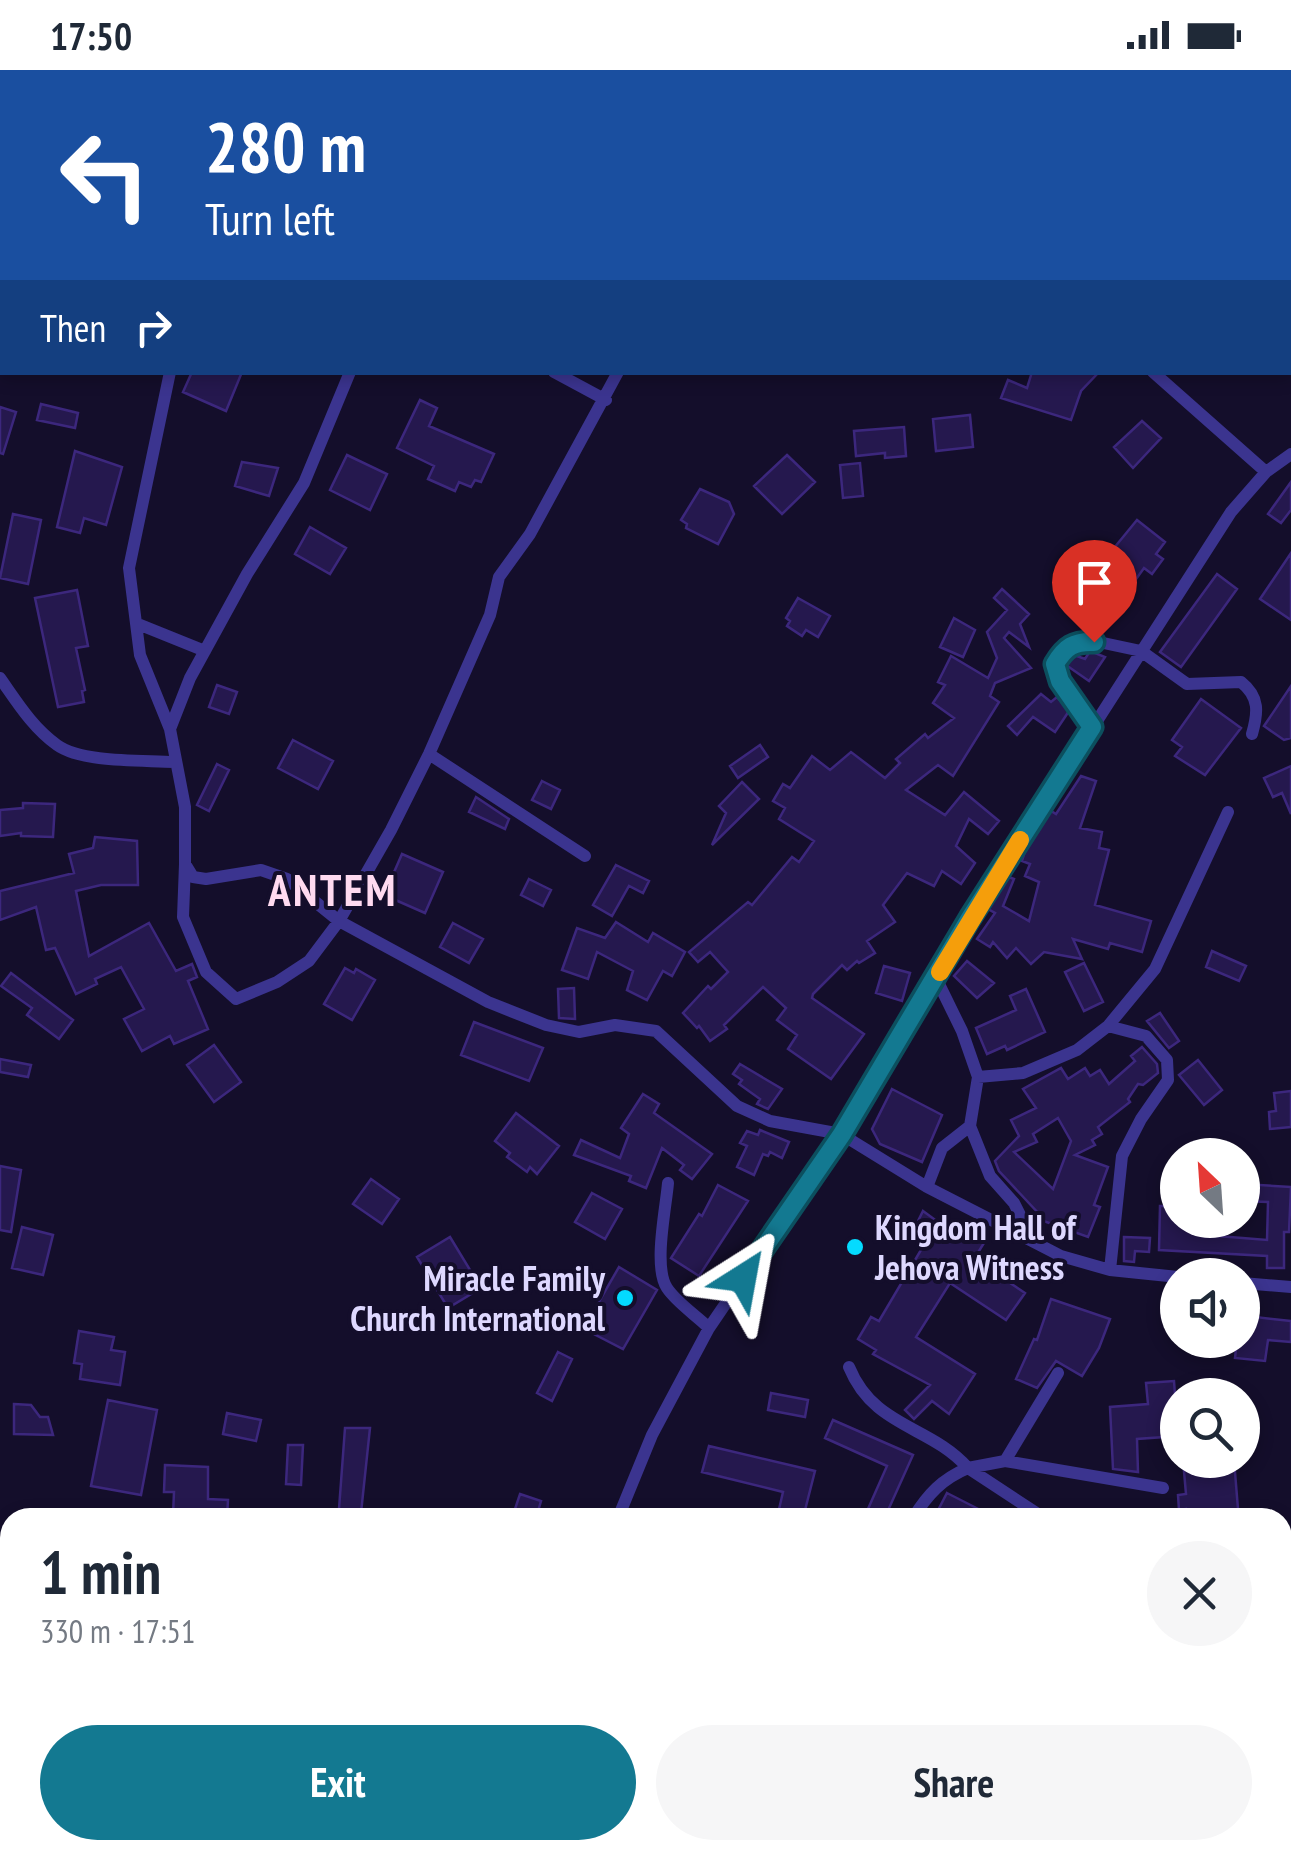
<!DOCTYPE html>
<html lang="en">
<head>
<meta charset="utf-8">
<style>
	body { margin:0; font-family:"PT Sans Narrow",sans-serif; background:#f6f6f7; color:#1f2937; height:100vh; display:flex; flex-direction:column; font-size:38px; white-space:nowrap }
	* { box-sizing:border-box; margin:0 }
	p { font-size:32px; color:#747a83 }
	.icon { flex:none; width:55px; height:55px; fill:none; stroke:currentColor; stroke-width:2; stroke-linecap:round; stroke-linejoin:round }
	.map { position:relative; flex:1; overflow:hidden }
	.side { position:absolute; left:0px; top:1438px; width:1292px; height:352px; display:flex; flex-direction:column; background:#fff; border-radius:30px 30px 0 0; box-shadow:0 5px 15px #0003 }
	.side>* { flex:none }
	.banner { position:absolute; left:0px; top:0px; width:1292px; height:305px; box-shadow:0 5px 15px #0003; background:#1a4fa0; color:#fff; overflow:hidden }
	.needle { width:65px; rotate:335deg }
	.tools { position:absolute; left:1160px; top:1068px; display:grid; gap:20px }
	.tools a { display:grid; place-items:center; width:100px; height:100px; border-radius:50%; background:#fff; box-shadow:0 5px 15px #0003; font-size:50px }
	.pin { position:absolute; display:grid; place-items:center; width:85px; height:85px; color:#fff; margin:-102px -42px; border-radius:50% 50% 50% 0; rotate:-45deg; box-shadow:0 0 10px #0007 }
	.pin .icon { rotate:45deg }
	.me { position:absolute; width:110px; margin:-55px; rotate:34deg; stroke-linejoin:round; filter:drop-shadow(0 0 8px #0008) }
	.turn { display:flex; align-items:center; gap:35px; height:210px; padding:0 40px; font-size:45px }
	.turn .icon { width:130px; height:130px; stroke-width:2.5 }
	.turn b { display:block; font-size:70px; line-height:85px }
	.then { display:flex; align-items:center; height:95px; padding:0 40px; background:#0003; gap:20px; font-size:38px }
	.round { display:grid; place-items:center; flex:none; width:105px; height:105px; border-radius:52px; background:#f6f6f7 }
	.summary { display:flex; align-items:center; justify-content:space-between; height:170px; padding:0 40px }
	h1 { font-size:60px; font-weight:800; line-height:75px }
	.button { display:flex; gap:20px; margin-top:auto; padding:20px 40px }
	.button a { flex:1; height:115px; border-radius:60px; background:#137991; color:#fff; font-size:40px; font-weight:800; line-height:115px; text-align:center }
	.button a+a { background:#f6f6f7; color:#1f2937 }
	.status { display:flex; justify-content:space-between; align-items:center; height:70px; padding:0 50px; background:#fff; direction:ltr }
	.status svg { height:28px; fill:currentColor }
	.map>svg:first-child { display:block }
</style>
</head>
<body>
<div class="status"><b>17:50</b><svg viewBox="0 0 49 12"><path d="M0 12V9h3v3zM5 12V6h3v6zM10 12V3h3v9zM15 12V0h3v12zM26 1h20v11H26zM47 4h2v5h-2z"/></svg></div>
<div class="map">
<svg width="1291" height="1788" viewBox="0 0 1291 1788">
	<rect width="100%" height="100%" fill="#140e2b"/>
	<!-- building -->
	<path fill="#25184e" stroke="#3c277d" stroke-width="2.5" fill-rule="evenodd" d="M192 302H242L226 341 183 322Z
		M1032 302H1099L1081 321 1071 350 1001 328 1008 310 1027 318Z
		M420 330 437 338 429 356 494 384 481 412 475 410 471 417 459 412 455 421 428 409 434 396 397 378Z
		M41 334 78 343 75 358 37 350Z
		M0 337 16 342 3 384 0 383Z
		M970 345 973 377 936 381 933 349Z
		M1142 351 1161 368 1133 398 1114 377Z
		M904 357 906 386 885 388V383L856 386 854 361Z
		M75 381 122 397 106 455 84 448 80 463 57 457Z
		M347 385 387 404 370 440 330 420Z
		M787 385 815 412 782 444 754 416Z
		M242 392 278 398 269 426 235 416Z
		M860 393 863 426 843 428 840 395Z
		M1291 412V440L1281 453 1268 444Z
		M700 419 729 432 734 444 718 474 686 458 687 454 681 450Z
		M13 444 41 450 28 514 0 508Z
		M1137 450 1165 472 1156 484 1163 489 1152 504 1144 498 1134 512 1105 489Z
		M310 457 346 478 330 504 295 484Z
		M1291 483V550L1260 529Z
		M1217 504 1237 519 1181 597 1160 582Z
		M1002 519 1029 544 1020 554 1029 577 1009 562 1004 568 1031 598 995 613 990 626 999 632 953 706 938 695 906 720 945 745 964 722 999 751 988 764 969 749 956 776 975 793 961 814 942 801 934 816 907 803 883 835 895 852 867 871 875 883 859 893 857 891 847 900 842 895 813 924 812 928 864 964 831 1009 788 979 797 965 777 950 786 938 763 917 724 955 727 959 710 971 699 956 697 958 683 943 708 916 711 919 728 902 710 882 698 892 689 882 748 832 752 835 792 787 799 792 814 771 779 749 785 738 773 731 783 714 790 718 812 686 830 700 851 682 885 708 900 693 896 689 925 664 928 668 954 648 933 633 945 615 938 612 951 586 988 608 997 588 987 562 1007 540 994 528Z
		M77 520 88 576 76 578 85 620 82 621 84 632 58 637 35 528Z
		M798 528 830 546 818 567 806 560 802 566 787 556 790 551 786 548Z
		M954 548 975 560 963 587 940 577Z
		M1090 581 1105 587 1089 611 1066 595 1074 585 1085 589Z
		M217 615 237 622 229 644 209 637Z
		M1291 616V668L1284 670 1264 656Z
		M1041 624 1051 632 1057 627 1069 641 1055 662 1033 647 1017 665 1008 656Z
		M1201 629 1241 658 1205 705 1175 686 1182 677 1172 670Z
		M293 670 333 691 318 719 278 698Z
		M760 675 768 687 738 708 730 696Z
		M217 694 229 700 209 741 197 735Z
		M1291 696V744L1282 723 1273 727 1264 708Z
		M1081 706 1096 711 1080 758 1102 762 1099 778 1109 780 1095 835 1151 851 1142 882 1110 873 1108 879 1073 869 1082 889 1044 882 1031 894 1016 878 1007 888 993 872 990 877 977 869 995 843 988 839 1009 807 1014 809 1003 836 1029 851 1039 812 1025 806 1030 794 1022 791 1025 781 1051 741 1056 744Z
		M542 711 560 720 551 739 532 730Z
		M742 712 759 729 712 775 726 743 719 736Z
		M476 727 509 749 505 759 469 742Z
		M23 733 55 734 53 767 21 766V763L0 766V740L23 738Z
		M95 767 137 771 138 815H101L76 821 89 886 149 853 176 901 192 894 197 907 188 911 208 959 174 974 170 966 142 981 124 949 144 939 121 897 95 909 97 914 76 924 55 878 46 880 36 837 0 850V821L74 803 69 784 93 778Z
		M402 784 443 802 425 843 384 825Z
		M616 795 649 811 643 823 629 816 612 846 593 835Z
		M529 809 551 820 543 836 521 825Z
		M616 852 648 872 653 863 685 882 672 906 663 901 647 930 627 920 633 901 597 882 588 909 562 900 577 858 605 868Z
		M453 853 483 869 469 893 440 877Z
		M1212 881 1246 896 1239 911 1206 897Z
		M967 891 994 913 977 928 954 906Z
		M1084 893 1103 932 1084 941 1065 902Z
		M884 896 910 903 902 931 876 923Z
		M345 898 354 903 356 899 375 910 352 950 324 934Z
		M11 903 73 950 59 969 27 945 32 938 1 916Z
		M574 918 575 949 559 948 558 919Z
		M1026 919 1045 962 1007 980 1005 976 987 984 976 958 1016 940 1010 926Z
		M1160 943 1179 971 1169 978 1147 951Z
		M474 952 543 978 529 1011 461 985Z
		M214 975 241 1012 214 1032 187 995Z
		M1142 977 1157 994 1158 1003 1143 1015 1138 1014 1128 1029 1130 1032 1098 1057 1102 1064 1092 1070 1095 1075 1075 1085 1108 1097 1094 1135 1100 1137 1088 1167 1038 1149 1040 1145 999 1101 995 1091 1019 1066 1011 1050 1036 1038 1023 1019 1061 998 1068 1009 1085 998 1090 1006 1100 1000 1109 1014 1135 991 1131 986ZM1058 1048 1071 1071 1053 1119 1014 1082 1037 1072 1033 1064Z
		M0 989 31 995 28 1007 0 1002Z
		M1198 990 1222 1020 1204 1035 1179 1005Z
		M740 994 782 1019 768 1039 757 1034 760 1029 739 1014 742 1010 733 1004Z
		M892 1019 942 1045 922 1092 880 1074 872 1059Z
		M1291 1021V1057L1270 1059 1269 1042 1276 1041 1274 1023Z
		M643 1024 659 1034 654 1043 712 1084 692 1109 680 1100 684 1095 662 1078 646 1118 629 1111 631 1106 574 1085 581 1070 620 1088 629 1064 621 1058Z
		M516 1043 559 1076 537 1104 530 1097 527 1102 507 1087 510 1083 495 1071Z
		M760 1060 789 1072 782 1088 770 1082 768 1086 763 1084 754 1105 737 1097 747 1076 740 1073 747 1061 758 1065Z
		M0 1096 21 1100 11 1162 0 1160Z
		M371 1109 399 1129 382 1154 353 1134Z
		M1242 1114 1291 1117 1289 1162H1284V1198H1267V1186L1159 1180 1160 1136H1178V1150H1219L1218 1166 1267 1170 1268 1132 1242 1131Z
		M718 1115 748 1131 699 1206 671 1188 699 1144 702 1146Z
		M592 1123 622 1139 605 1169 575 1152Z
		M923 1141 938 1152 941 1147 984 1173 974 1189 1025 1223 1006 1250 950 1213 916 1267 975 1304 949 1344 932 1331 914 1349 905 1340 930 1315 873 1284 876 1280 858 1269 871 1247 879 1251 931 1163 917 1153Z
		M22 1157 53 1165 43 1205 12 1198Z
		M450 1167 481 1218 448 1238 417 1187Z
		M1124 1167 1150 1168 1149 1182 1135 1181 1134 1192 1124 1191Z
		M619 1197 657 1220 623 1279 588 1261 600 1238 596 1237Z
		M1051 1229 1110 1249 1099 1278 1082 1306 1056 1291 1037 1318 1016 1309 1034 1269 1037 1270Z
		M1242 1232 1256 1234 1255 1247 1291 1251V1272L1268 1270 1265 1291 1235 1288 1237 1270H1242Z
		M79 1261 114 1267 111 1280 125 1282 120 1315 80 1309 82 1294 74 1293Z
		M558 1282 572 1289 552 1331 537 1323Z
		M1174 1311 1178 1366 1137 1369 1138 1402 1113 1399 1110 1337 1148 1334 1146 1313Z
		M771 1323 808 1330 805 1347 768 1340Z
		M108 1330 157 1340 141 1425 91 1416Z
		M14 1334 31 1335 40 1347H48L53 1365 14 1364Z
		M227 1343 261 1350 256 1371 223 1364Z
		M833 1350 913 1385 885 1447 868 1439 887 1396 825 1368Z
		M345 1358H370L361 1443 339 1439Z
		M288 1375H303L301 1415 286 1414Z
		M709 1376 815 1401 803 1448H777L783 1422 702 1402Z
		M1183 1390H1234L1238 1439 1232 1440V1447L1187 1448 1186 1439 1179 1440 1178 1425 1186 1424Z
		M165 1395 208 1397V1429L228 1430 227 1448 173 1445 174 1422H164Z
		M947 1423 996 1448H934Z
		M520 1424 541 1431 536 1448H512Z"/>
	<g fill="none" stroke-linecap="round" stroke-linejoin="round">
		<!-- minor -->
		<path stroke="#3b348f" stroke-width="12" d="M573 0 574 2
			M781 0 783 2
			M444 2 445 0
			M170 302 129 498 140 585 170 659 185 737V794L193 807 206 809 261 800 287 809 339 851 488 932 546 955 579 962 615 955 656 961 737 1036 770 1051 841 1064 709 1258 652 1365 618 1448
			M554 302 606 330
			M1153 302 1266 402
			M138 554 205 581
			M0 608C17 632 32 657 57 675 82 693 142 690 174 692
			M1093 657 1060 611 1055 594 1064 578 1081 571H1094L1141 581 1187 614 1241 612C1260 627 1258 643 1252 664
			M170 659 190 608 247 504 304 413 350 302
			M429 684 585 786
			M185 794 183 847 206 902 236 929 277 912 309 891 339 851 391 760 429 684 490 545 499 507 530 464 618 302
			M1108 956 1146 966 1167 990 1168 1010 1141 1049 1122 1086 1110 1200
			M978 1007 1023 1003 1077 980 1108 956 1155 899 1228 742
			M970 1056 990 1106 1014 1133 1033 1171
			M668 1113C666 1138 653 1197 667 1218 677 1233 696 1245 709 1258
			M927 1117 942 1078 970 1056 978 1007 962 961 936 908
			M1178 1207 1110 1200 1061 1186 927 1117 841 1064 970 849 1231 442 1266 402 1291 384
			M1242 1213 1291 1217
			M849 1297C874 1358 930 1355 968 1398L1005 1391 1163 1418
			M1005 1391 1058 1303
			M913 1448C928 1424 942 1409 968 1398L1044 1448
			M712 1780 713 1788
			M617 1788 619 1780
			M832 1788 833 1780
			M930 1788 931 1780"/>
		<!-- tertiary -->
		<path stroke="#3b348f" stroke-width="15" d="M0 1500H10
			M0 1531 10 1530
			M1112 1780 1133 1788
			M1199 1780 1220 1788"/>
	</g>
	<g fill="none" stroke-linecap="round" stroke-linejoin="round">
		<defs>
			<path id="route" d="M743 1208 842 1064 970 848 1092 657 1060 611 1055 594C1065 577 1074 571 1094 572"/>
		</defs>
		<!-- route casing -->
		<use href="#route" stroke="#0c4f5e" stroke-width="25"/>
		<!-- route -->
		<use href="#route" stroke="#137991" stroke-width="18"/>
		<!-- slow -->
		<path stroke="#f59e0b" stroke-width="18" d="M940 902 1020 770"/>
	</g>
	<!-- markers -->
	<g fill="#04dbff" stroke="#140e2b" stroke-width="4">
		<circle cx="855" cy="1177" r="10"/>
		<circle cx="625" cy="1228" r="10"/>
	</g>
	<g text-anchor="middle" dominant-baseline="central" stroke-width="8" stroke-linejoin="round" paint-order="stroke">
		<!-- poi labels -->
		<g font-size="35" font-weight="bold" fill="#ded8ff" stroke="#140e2b" text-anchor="start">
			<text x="875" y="1157">Kingdom Hall of<tspan x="875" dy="40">Jehova Witness</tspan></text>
			<text x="605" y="1208" text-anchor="end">Miracle Family<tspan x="605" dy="40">Church International</tspan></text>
		</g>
		<!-- district labels -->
		<g font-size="45" font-weight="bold" letter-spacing="2.5" fill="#ffdaf0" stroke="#140e2b">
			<text x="333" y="819">ANTEM</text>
		</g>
	</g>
</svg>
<div class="tools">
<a><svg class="needle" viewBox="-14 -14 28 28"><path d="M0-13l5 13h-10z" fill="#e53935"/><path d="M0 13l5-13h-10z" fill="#747a83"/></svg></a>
<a><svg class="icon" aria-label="sound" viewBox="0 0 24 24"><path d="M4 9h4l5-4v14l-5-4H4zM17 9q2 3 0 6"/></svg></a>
<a><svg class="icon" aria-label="search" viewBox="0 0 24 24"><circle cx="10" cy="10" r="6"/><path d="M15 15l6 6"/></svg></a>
</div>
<div class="pin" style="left:1094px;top:572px;background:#d93025"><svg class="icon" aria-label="arrive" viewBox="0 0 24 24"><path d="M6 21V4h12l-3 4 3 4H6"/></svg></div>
<svg class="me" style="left:743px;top:1208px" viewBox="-20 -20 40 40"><path d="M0-17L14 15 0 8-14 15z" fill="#137991" stroke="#fff" stroke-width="4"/></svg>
<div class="banner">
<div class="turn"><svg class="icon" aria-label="left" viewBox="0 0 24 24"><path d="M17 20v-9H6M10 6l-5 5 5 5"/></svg><div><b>280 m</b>Turn left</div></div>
<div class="then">Then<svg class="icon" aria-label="right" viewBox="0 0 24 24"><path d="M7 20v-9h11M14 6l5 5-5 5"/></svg></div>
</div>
<section class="side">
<div class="summary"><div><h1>1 min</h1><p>330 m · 17:51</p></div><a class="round"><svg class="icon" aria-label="close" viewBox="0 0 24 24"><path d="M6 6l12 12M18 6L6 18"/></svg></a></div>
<div class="button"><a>Exit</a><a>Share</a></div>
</section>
</div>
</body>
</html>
